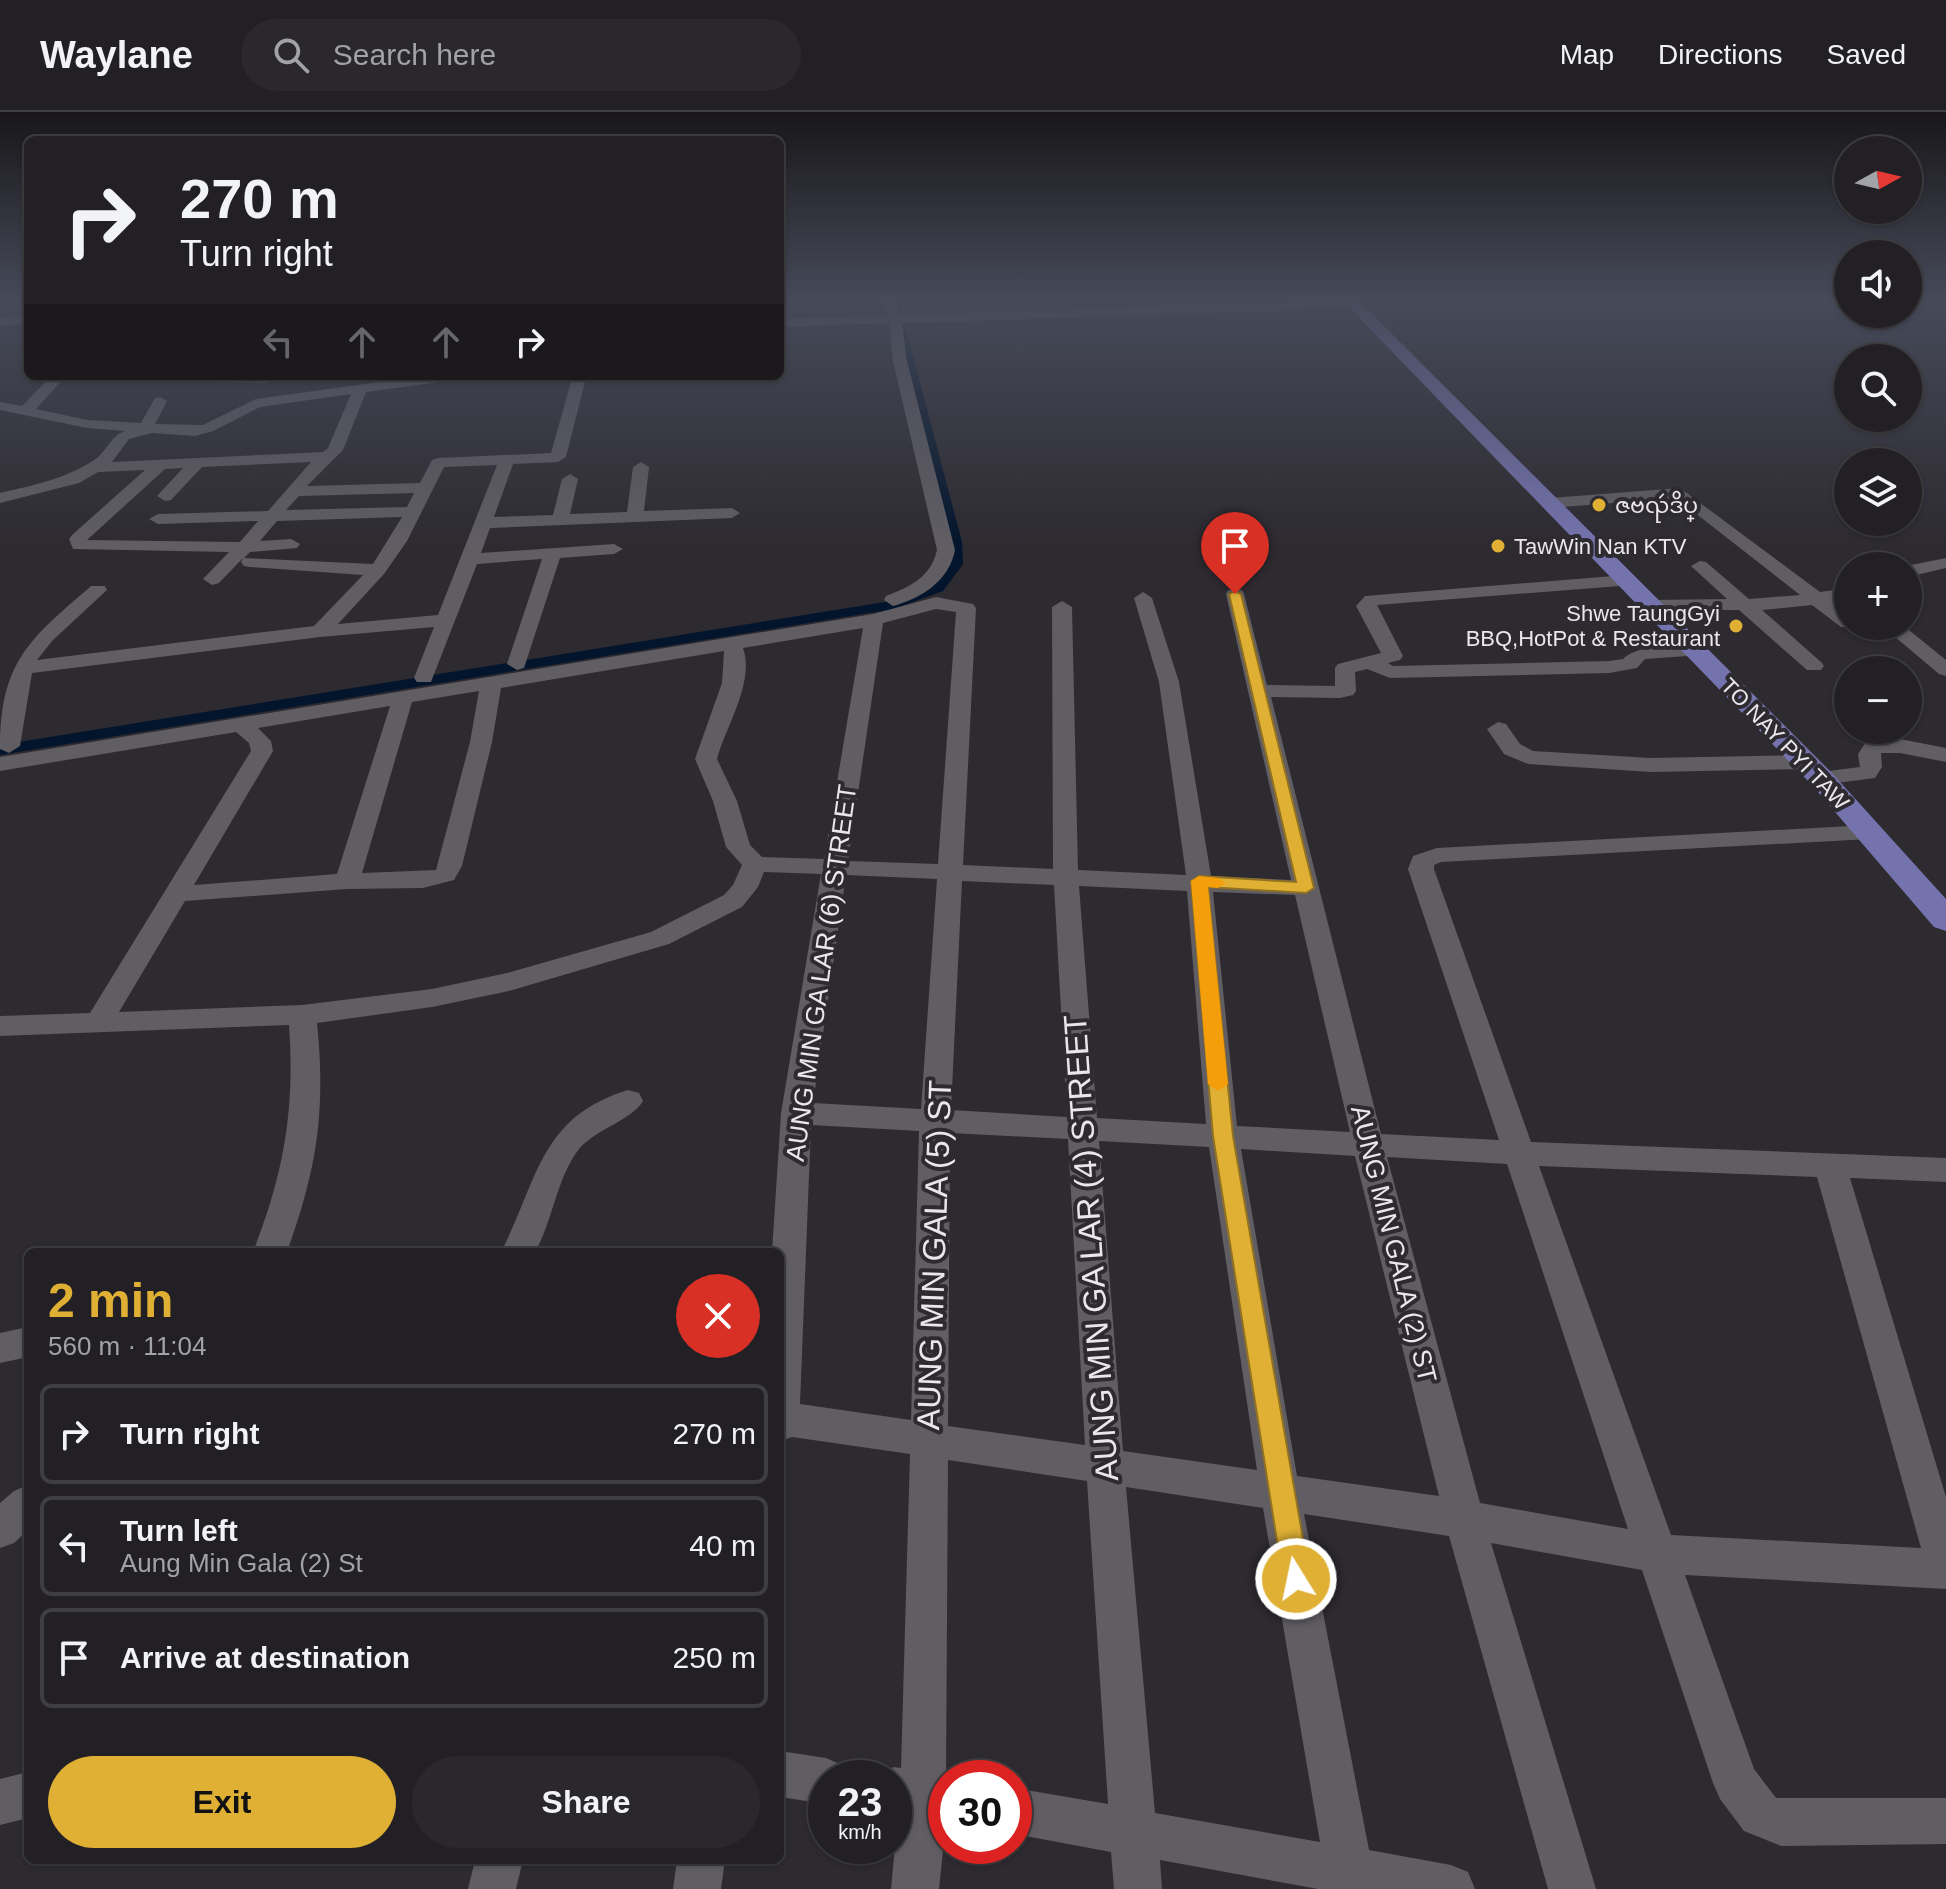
<!DOCTYPE html>
<html lang="en">
<head>
<meta charset="utf-8">
<style>
	body { margin:0; font-family:Arial,"Noto Sans Myanmar",sans-serif; background:#2a282c; color:#f1f3f6; height:100vh; display:flex; flex-direction:column; font-size:30px; white-space:nowrap }
	* { box-sizing:border-box; margin:0 }
	p { font-size:26px; color:#a2a3a6 }
	.icon { flex:none; width:44px; height:44px; fill:none; stroke:currentColor; stroke-width:2; stroke-linecap:round; stroke-linejoin:round }
	.map { position:relative; flex:1; overflow:hidden }
	.panel { position:absolute; left:24px; top:1136px; width:760px; height:616px; display:flex; flex-direction:column; background:#222024; border-radius:12px; box-shadow:0 2px 6px #0004,0 0 0 2px #3f3e41 }
	.panel>* { flex:none }
	.hud { position:absolute; left:24px; top:24px; width:760px; height:244px; border-radius:12px; box-shadow:0 2px 6px #0004,0 0 0 2px #3f3e41; background:#222024; color:#f1f3f6; overflow:hidden }
	.needle { width:52px; rotate:82deg }
	.tools { position:absolute; left:1834px; top:24px; display:grid; gap:16px }
	.tools a { display:grid; place-items:center; width:88px; height:88px; border-radius:50%; background:#222024; box-shadow:0 2px 6px #0004,0 0 0 2px #3f3e41; font-size:40px }
	.speed { position:absolute; left:808px; top:1648px; display:flex; gap:16px; font-size:40px; font-weight:700; text-align:center }
	.speed>* { display:grid; place-content:center; width:104px; height:104px; border-radius:50%; background:#222024; box-shadow:0 2px 6px #0004,0 0 0 2px #3f3e41; line-height:1 }
	.speed small { font-size:20px; font-weight:400 }
	.speed .limit { border:12px solid #d22; background:#fff; color:#111 }
	.pin { position:absolute; display:grid; place-items:center; width:68px; height:68px; color:#fff; margin:-82px -34px; border-radius:50% 50% 50% 0; rotate:-45deg; box-shadow:0 0 8px #0007 }
	.pin .icon { rotate:45deg }
	.me { position:absolute; width:88px; margin:-44px; rotate:350deg; stroke-linejoin:round; filter:drop-shadow(0 0 6px #0008) }
	.turn { display:flex; align-items:center; gap:28px; height:168px; padding:0 24px; font-size:36px }
	.turn .icon { width:104px; height:104px; stroke-width:2.5 }
	.turn b { display:block; font-size:56px; line-height:68px }
	.lanes { display:flex; align-items:center; height:76px; padding:0 24px; background:#0003; justify-content:center; gap:40px; direction:ltr }
	.lanes .off { opacity:.35 }
	.round { display:grid; place-items:center; flex:none; width:84px; height:84px; border-radius:42px; background:#2a282c }
	.headline { display:flex; align-items:center; justify-content:space-between; height:136px; padding:0 24px }
	h1 { font-size:48px; font-weight:800; line-height:60px; color:#dfb034 }
	.action { display:flex; gap:16px; margin-top:auto; padding:16px 24px }
	.action a { flex:1; height:92px; border-radius:48px; background:#dfb034; color:#111; font-size:32px; font-weight:800; line-height:92px; text-align:center }
	.action a+a { background:#2a282c; color:#f1f3f6 }
	ul { padding:0; list-style:none }
	li { display:flex; align-items:center; gap:24px; height:100px; margin:0 16px 12px; padding:0 8px; border:4px solid #3f3e41; border-radius:12px }
	li div { flex:1 }
	li b { display:block; font-size:30px }
	li em { font-style:normal }
	header { display:flex; align-items:center; gap:48px; box-sizing:border-box; height:112px; padding:0 40px; background:#222024; border-bottom:2px solid #3f3e41 }
	header strong { font-size:38px }
	nav { display:flex; gap:44px; margin-inline-start:auto; font-size:28px }
	.search { width:560px; height:72px; background:#2a282c; display:flex; align-items:center; gap:20px; box-sizing:border-box; padding:0 28px; border-radius:44px; color:#a2a3a6; font-size:30px }
	.map>svg:first-child { display:block }
</style>
</head>
<body>
<header>
<strong>Waylane</strong>
<div class="search"><svg class="icon" aria-label="search" viewBox="0 0 24 24"><circle cx="10" cy="10" r="6"/><path d="M15 15l6 6"/></svg>Search here</div>
<nav><a>Map</a><a>Directions</a><a>Saved</a></nav>
</header>
<div class="map">
<svg width="1946" height="1777" viewBox="0 0 1946 1777">
	<rect width="100%" height="100%" fill="#2d2a30"/>
	<g fill="none" stroke-linecap="round" stroke-linejoin="round">
		<!-- canal -->
		<path fill="#03152c" fill-rule="evenodd" d="M890 187H898L962 430 963 452 943 479 894 497 0 643V633L891 489 933 473 951 452 950 430Z"/>
		<!-- minor -->
		<path fill="#605d63" fill-rule="evenodd" d="M883 187H895L900 203 1354 188 1360 192 1354 196 902 211 907 249 955 438C949 469 922 486 893 494L884 488 886 484C910 475 931 465 937 438L893 249 889 211 780 215V207L888 204Z
			M28 204V212L0 214V206Z
			M51 264H66L36 297 87 308 141 311 155 286 160 285 167 289 155 312 203 313 256 287 423 264H461L454 268 366 280 343 338 307 374 420 371 432 348 438 346 551 341 571 270 567 264H581L585 270 566 345 558 350 513 352 494 405 553 403 562 367 570 362 578 367 570 402 627 400 633 355 641 350 649 355 644 399 732 396 740 401 732 406 490 416 481 441 614 432 623 437 614 442 560 446 524 556 517 558 507 552 542 447 477 452 431 570H417L414 566 434 515 320 525 32 561 20 634 9 641 0 637C0 549 30 527 91 474H105L107 478 52 529 37 548 314 514 363 463 250 455 244 454 241 450 243 446 219 471 212 473 203 467 229 440 73 437 69 427 72 423 145 358 98 360 79 371 0 391V381C34 373 65 367 94 348 106 341 111 323 125 319L87 316 0 298V290L22 294ZM351 282 328 336 323 340 112 350 129 327 152 321 195 324 213 319 260 295ZM311 350 268 399 158 402 149 407 158 412 258 409 240 430 87 428 165 357 183 356 157 384 165 389 171 388 202 355ZM497 353 438 503 338 512 384 462 407 429 444 355ZM414 381 407 395 286 398 299 384ZM402 405 373 452 244 446 250 440 297 436 300 432 291 427 260 429 277 409Z
			M186 264H272L274 267 267 271 192 270 187 269Z
			M1680 376 1820 480 1848 476V488L1833 490 1848 502V514L1855 515H1841L1812 493 1762 498 1821 550 1824 554 1821 558H1807L1739 498H1644L1641 494 1644 490 1651 488 1727 487 1691 454 1700 449 1706 450 1749 487 1800 483 1676 386 1550 396 1542 391 1550 386Z
			M1946 446V456L1908 465 1906 454Z
			M1626 463 1633 465 1635 469 1633 473 1377 493 1403 544 1400 548 1388 551 1393 554 1609 549 1623 547C1635 533 1693 526 1705 539L1702 543 1645 547 1637 556 1609 561 1390 566 1367 557 1355 560 1356 579 1353 583 1340 586 1271 585 1381 1022 1499 1028 1408 757 1413 744 1437 736 1870 713 1879 715 1882 720 1879 725 1870 727 1441 750 1434 753V757L1531 1030 1946 1046V1070L1850 1066 1946 1385V1477L1685 1463 1754 1657 1776 1686H1946V1732L1781 1734 1744 1719 1720 1687 1713 1671 1642 1458 1491 1431 1596 1777H1548L1449 1424 1304 1402 1369 1738 1451 1753 1468 1760 1475 1777H1318L1160 1748 1162 1777H1114L1111 1740 1014 1722V1676L1108 1692 1087 1369 948 1348 946 1664 951 1666H946V1710L939 1777H891L898 1702 894 1701V1666H876L878 1662 894 1655 901 1656 910 1342 792 1325 780 1329V1140H772L781 1001 821 762 764 760 758 775 742 795 669 832 509 879 432 895 317 911C326 999 317 1057 287 1140H253C284 1061 295 998 289 913L0 924V904L90 901 251 639 249 631 236 620 0 659V645L873 502 936 485 973 492 976 496 963 753 1053 757 1052 495 1062 489 1072 495 1078 758 1186 763 1159 570 1134 486 1143 480 1152 486 1179 570 1211 764 1291 768 1226 482 1228 478H1242L1244 482 1267 573 1335 574V556L1338 552 1381 541 1356 494 1365 484ZM936 497 956 500 938 752 848 749 883 511ZM863 516 824 747 762 745 750 733 737 689 717 647C726 614 755 570 743 536ZM724 539 722 571 695 647 713 689 726 735 742 753 733 773 724 783 651 820 507 861 432 877 302 893 119 900 185 789 347 777 423 776 454 768 462 754 492 630 501 576ZM479 579 470 630 436 758 362 761 412 590ZM390 594 337 762 194 773 273 639 271 629 258 616ZM846 763 937 767 921 997 813 991ZM962 769 1054 773 1067 1005 951 998ZM1079 774 1187 779 1206 1012 1097 1006ZM1213 780 1295 783 1350 1020 1237 1014ZM811 1013 919 1019 911 1308 800 1292ZM950 1021 1068 1027 1085 1333 948 1314ZM1099 1029 1209 1035 1257 1358 1123 1339ZM1241 1037 1355 1044 1439 1384 1297 1364ZM1387 1045 1507 1052 1628 1417 1480 1391ZM1539 1054 1817 1065 1921 1436 1671 1423ZM1126 1375 1263 1396 1320 1730 1155 1701Z
			M1882 514H1904L1946 548V564L1939 562Z
			M1498 610 1506 612 1520 632 1533 639 1651 646 1805 643 1813 645 1816 650 1813 655 1805 657 1651 660 1528 652 1504 642 1487 617Z
			M1900 627 1946 636V650L1900 641H1881L1882 655 1875 666 1821 673 1813 671 1810 666 1813 661 1860 655 1858 642 1866 630Z
			M628 978 639 981 643 989C632 1008 596 1017 579 1037 557 1065 553 1108 535 1140H501C538 1069 539 1005 628 978Z
			M28 1215V1245L0 1251V1221Z
			M28 1373V1418L14 1431 0 1436V1391L14 1379Z
			M780 1639 826 1646 842 1653 848 1666H826V1692L780 1685Z
			M28 1660V1706L0 1713V1667Z
			M475 1748H523L516 1777H468Z
			M677 1748H725L721 1777H673Z"/>
		<!-- major -->
		<path fill="#7473ae" fill-rule="evenodd" d="M1341 187H1357L1831 660 1946 787V819L1934 815 1811 672Z"/>
	</g>
	<!-- sky -->
	<linearGradient id="sky" x2="0" y2="1"><stop stop-color="#19171a"/><stop offset="0.43" stop-color="#464a59"/><stop offset="1" stop-color="#464a59" stop-opacity="0"/></linearGradient>
	<rect width="1946" height="435" fill="url(#sky)"/>
	<!-- route -->
	<path fill="#dfb034" stroke="#917222" stroke-width="2" d="M1235 479 1241 482 1314 776 1306 781 1208 775 1233 1024 1310 1467 1306 1476 1296 1480 1287 1476 1283 1467 1213 1024 1191 769 1199 764 1296 770 1229 482Z"/>
	<!-- slow -->
	<path fill="#f59e0b" d="M1199 764 1218 766 1226 771 1218 776 1208 775 1228 972 1218 979 1208 972 1191 769Z"/>
	<!-- markers -->
	<g fill="#dfb034" stroke="#2d2a30" stroke-width="3">
		<circle cx="1599" cy="393" r="8"/>
		<circle cx="1498" cy="434" r="8"/>
		<circle cx="1736" cy="514" r="8"/>
	</g>
	<g text-anchor="middle" dominant-baseline="central" stroke-width="8" stroke-linejoin="round" paint-order="stroke">
		<!-- far-poi labels -->
		<g font-size="22" fill="#e9e7eb" stroke="#2d2a30" text-anchor="start">
			<text x="1615" y="393">ဇဗၺဴဒိပ္</text>
			<text x="1514" y="434">TawWin Nan KTV</text>
			<text x="1720" y="501" text-anchor="end">Shwe TaungGyi<tspan x="1720" dy="25">BBQ,HotPot &amp; Restaurant</tspan></text>
		</g>
		<!-- far-street labels -->
		<g font-size="22" fill="#e9e7eb" stroke="#2d2a30">
			<text transform="translate(1785 632) rotate(46)">TO NAY PYI TAW</text>
		</g>
		<!-- street labels -->
		<g font-size="26" fill="#e9e7eb" stroke="#2d2a30">
			<text transform="translate(821 861) rotate(-82)">AUNG MIN GA LAR (6) STREET</text>
			<text transform="translate(1394 1132) rotate(76)">AUNG MIN GALA (2) ST</text>
		</g>
		<!-- near-street labels -->
		<g font-size="32" fill="#e9e7eb" stroke="#2d2a30">
			<text transform="translate(1091 1136) rotate(-94)">AUNG MIN GA LAR (4) STREET</text>
			<text transform="translate(934 1143) rotate(-88)">AUNG MIN GALA (5) ST</text>
		</g>
	</g>
</svg>
<div class="tools">
<a><svg class="needle" viewBox="-14 -14 28 28"><path d="M0-13l5 13h-10z" fill="#e53935"/><path d="M0 13l5-13h-10z" fill="#a2a3a6"/></svg></a>
<a><svg class="icon" aria-label="sound" viewBox="0 0 24 24"><path d="M4 9h4l5-4v14l-5-4H4zM17 9q2 3 0 6"/></svg></a>
<a><svg class="icon" aria-label="search" viewBox="0 0 24 24"><circle cx="10" cy="10" r="6"/><path d="M15 15l6 6"/></svg></a>
<a><svg class="icon" aria-label="layers" viewBox="0 0 24 24"><path d="M12 4l9 5-9 5-9-5zM3 14l9 5 9-5"/></svg></a>
<a>+</a>
<a>−</a>
</div>
<div class="speed"><div>23<small>km/h</small></div><div class="limit">30</div></div>
<div class="pin" style="left:1235px;top:482px;background:#d93025"><svg class="icon" aria-label="arrive" viewBox="0 0 24 24"><path d="M6 21V4h12l-3 4 3 4H6"/></svg></div>
<svg class="me" style="left:1296px;top:1467px" viewBox="-20 -20 40 40"><circle r="17" fill="#dfb034" stroke="#fff" stroke-width="3"/><path d="M0-11L8 9 0 5-8 9z" fill="#fff"/></svg>
<div class="hud">
<div class="turn"><svg class="icon" aria-label="right" viewBox="0 0 24 24"><path d="M7 20v-9h11M14 6l5 5-5 5"/></svg><div><b>270 m</b>Turn right</div></div>
<div class="lanes"><svg class="icon off" aria-label="left" viewBox="0 0 24 24"><path d="M17 20v-9H6M10 6l-5 5 5 5"/></svg><svg class="icon off" aria-label="ahead" viewBox="0 0 24 24"><path d="M12 20V5M6 11l6-6 6 6"/></svg><svg class="icon off" aria-label="ahead" viewBox="0 0 24 24"><path d="M12 20V5M6 11l6-6 6 6"/></svg><svg class="icon" aria-label="right" viewBox="0 0 24 24"><path d="M7 20v-9h11M14 6l5 5-5 5"/></svg></div>
</div>
<section class="panel">
<div class="headline"><div><h1>2 min</h1><p>560 m · 11:04</p></div><a class="round" style="background:#d93025;color:#fff"><svg class="icon" aria-label="close" viewBox="0 0 24 24"><path d="M6 6l12 12M18 6L6 18"/></svg></a></div>
<ul>
<li><svg class="icon" aria-label="right" viewBox="0 0 24 24"><path d="M7 20v-9h11M14 6l5 5-5 5"/></svg><div><b>Turn right</b></div><em>270 m</em></li>
<li><svg class="icon" aria-label="left" viewBox="0 0 24 24"><path d="M17 20v-9H6M10 6l-5 5 5 5"/></svg><div><b>Turn left</b><p>Aung Min Gala (2) St</p></div><em>40 m</em></li>
<li><svg class="icon" aria-label="arrive" viewBox="0 0 24 24"><path d="M6 21V4h12l-3 4 3 4H6"/></svg><div><b>Arrive at destination</b></div><em>250 m</em></li>
</ul>
<div class="action"><a>Exit</a><a>Share</a></div>
</section>
</div>
</body>
</html>
